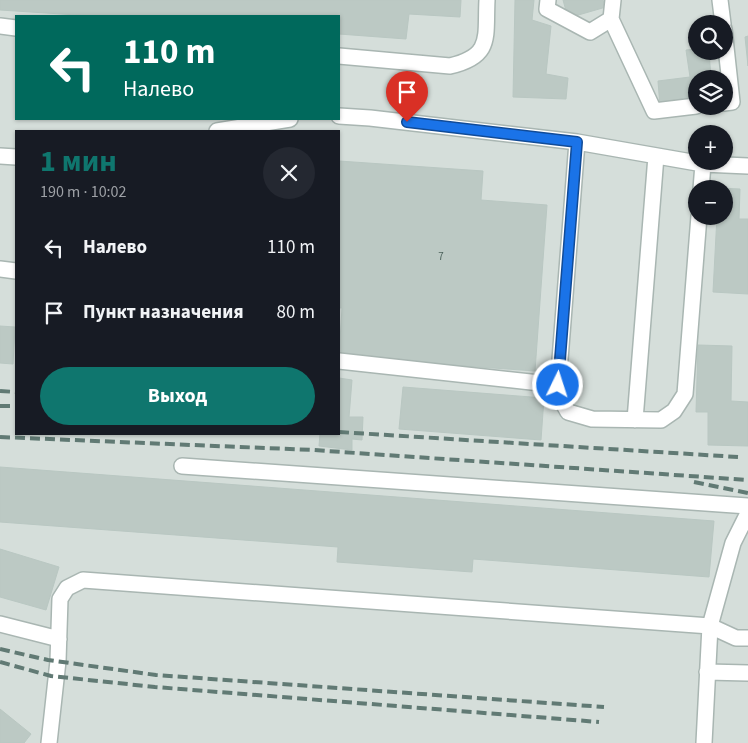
<!DOCTYPE html>
<html lang="ru">
<head>
<meta charset="utf-8">
<style>
	body { margin:0; font-family:"Source Sans 3",sans-serif; background:#242831; color:#f1f3f6; height:100vh; display:flex; flex-direction:column; font-size:19px; white-space:nowrap }
	* { box-sizing:border-box; margin:0 }
	p { font-size:16px; color:#9ea1a6 }
	.icon { flex:none; width:28px; height:28px; fill:none; stroke:currentColor; stroke-width:2; stroke-linecap:round; stroke-linejoin:round }
	.map { position:relative; flex:1; overflow:hidden }
	.details { position:absolute; left:15px; top:130px; width:325px; height:305px; display:flex; flex-direction:column; background:#171b24; border-radius:0px; box-shadow:0 1px 4px #0004 }
	.details>* { flex:none }
	.banner { position:absolute; left:15px; top:15px; width:325px; height:105px; border-radius:0px; box-shadow:0 1px 4px #0004; background:#00695c; color:#fff; overflow:hidden }
	.tools { position:absolute; left:688px; top:15px; display:grid; gap:10px }
	.tools a { display:grid; place-items:center; width:45px; height:45px; border-radius:50%; background:#171b24; box-shadow:0 1px 4px #0004; font-size:25px }
	.pin { position:absolute; display:grid; place-items:center; width:42px; height:42px; color:#fff; margin:-51px -21px; border-radius:50% 50% 50% 0; rotate:-45deg; box-shadow:0 0 5px #0007 }
	.pin .icon { rotate:45deg }
	.me { position:absolute; width:55px; margin:-28px; rotate:4deg; stroke-linejoin:round; filter:drop-shadow(0 0 4px #0008) }
	.turn { display:flex; align-items:center; gap:18px; height:105px; padding:0 25px; font-size:22px }
	.turn .icon { width:65px; height:65px; stroke-width:2.5 }
	.turn b { display:block; font-size:35px; line-height:42px }
	.round { display:grid; place-items:center; flex:none; width:52px; height:52px; border-radius:26px; background:#242831 }
	.headline { display:flex; align-items:center; justify-content:space-between; height:85px; padding:0 25px }
	h1 { font-size:30px; font-weight:700; line-height:38px; color:#0f766e }
	.cta { display:flex; gap:10px; margin-top:auto; padding:10px 25px }
	.cta a { flex:1; height:58px; border-radius:30px; background:#0f766e; color:#fff; font-size:20px; font-weight:700; line-height:58px; text-align:center }
	ul { padding:0; list-style:none }
	li { display:flex; align-items:center; gap:15px; height:65px; padding:0 25px }
	li div { flex:1 }
	li b { display:block; font-size:19px }
	li em { font-style:normal }
	.map>svg:first-child { display:block }
</style>
</head>
<body>
<div class="map">
<svg width="748" height="743" viewBox="0 0 748 743">
	<rect width="100%" height="100%" fill="#e6eeeb"/>
	<!-- built -->
	<path fill="#d5deda" fill-rule="evenodd" d="M0 0H748V743H0ZM16 16H339V119H16ZM696 24H724V51H696ZM696 79H724V106H696ZM16 131H339V434H16ZM696 134H724V161H696ZM696 189H724V216H696Z"/>
	<!-- building -->
	<path fill="#bcc9c4" stroke="#b9c7c2" d="M0 0H461L460 17 409 14 406 39 339 34V16H92L0 10Z
		M515 0H534L532 20 551 26 546 74 568 78 566 99 513 97Z
		M563 0H603L606 7 568 18Z
		M748 36V66L745 37Z
		M696 49V51H709L711 79H696V104L660 107 658 81 690 77 686 50Z
		M339 161 483 171 481 200 547 205 535 371 339 357 342 308H339Z
		M718 188 740 189 739 219H748V294L713 292 717 216H724V189Z
		M0 326 15 327 13 364 0 363Z
		M698 345 732 346 731 401 748 402V446L708 445V412H696Z
		M339 378 352 380 349 417H363L362 440 352 439V450L319 446 320 434H339Z
		M403 387 544 398 541 440 399 429Z
		M0 467 714 521 709 577 473 559 472 572 337 562 338 547 0 522Z
		M0 549 59 567 46 610 0 597Z
		M0 709 31 734 24 743H0Z"/>
	<g fill="none" stroke-linecap="round" stroke-linejoin="round">
		<defs>
			<path id="minor" d="M548 0 547 9 590 32 611 19 613 0
				M720 0 723 24
				M611 19 654 111 696 106
				M0 26 16 28
				M724 29 732 102 724 103
				M339 56 450 66C493 56 485 37 487 0
				M339 116 370 118 577 142 703 164 748 166
				M217 131 290 119
				M577 142 558 385 563 403 568 412 592 419 661 420 674 411 685 394 699 216
				M0 156 16 157
				M701 189 703 164
				M0 269 16 271
				M339 361 558 385
				M635 420 656 156
				M182 466 748 506
				M0 624 59 639
				M707 672 748 673
				M49 743 58 661 60 599 67 588 83 580 710 626 736 638H748
				M704 743 710 626 733 543 748 513"/>
		</defs>
		<!-- minor casing -->
		<use href="#minor" stroke="#a9b6b2" stroke-width="18"/>
		<!-- minor -->
		<use href="#minor" stroke="#fff" stroke-width="15"/>
		<!-- rail -->
		<path stroke="#617a74" stroke-width="4" stroke-dasharray="10 5" stroke-linecap="butt" d="M0 391 16 392
			M0 406H16
			M339 432 738 457
			M0 437 313 450 748 480
			M694 482 748 493
			M0 649 48 660 156 675 604 707
			M0 662 51 676 155 687 599 722"/>
	</g>
	<g fill="none" stroke-linecap="round" stroke-linejoin="round">
		<defs>
			<path id="route" d="M407 122 577 142 558 385"/>
		</defs>
		<!-- route casing -->
		<use href="#route" stroke="#114b97" stroke-width="12"/>
		<!-- route -->
		<use href="#route" stroke="#1a73e8" stroke-width="9"/>
	</g>
	<g text-anchor="middle" dominant-baseline="central" stroke-width="5" stroke-linejoin="round" paint-order="stroke">
		<!-- number labels -->
		<g font-size="11" fill="#4c625c">
			<text x="441" y="256">7</text>
		</g>
	</g>
</svg>
<div class="tools">
<a><svg class="icon" aria-label="search" viewBox="0 0 24 24"><circle cx="10" cy="10" r="6"/><path d="M15 15l6 6"/></svg></a>
<a><svg class="icon" aria-label="layers" viewBox="0 0 24 24"><path d="M12 4l9 5-9 5-9-5zM3 14l9 5 9-5"/></svg></a>
<a>+</a>
<a>−</a>
</div>
<div class="pin" style="left:407px;top:122px;background:#d93025"><svg class="icon" aria-label="arrive" viewBox="0 0 24 24"><path d="M6 21V4h12l-3 4 3 4H6"/></svg></div>
<svg class="me" style="left:558px;top:385px" viewBox="-20 -20 40 40"><circle r="17" fill="#1a73e8" stroke="#fff" stroke-width="3"/><path d="M0-11L8 9 0 5-8 9z" fill="#fff"/></svg>
<div class="banner">
<div class="turn"><svg class="icon" aria-label="left" viewBox="0 0 24 24"><path d="M17 20v-9H6M10 6l-5 5 5 5"/></svg><div><b>110 m</b>Налево</div></div>
</div>
<section class="details">
<div class="headline"><div><h1>1 мин</h1><p>190 m · 10:02</p></div><a class="round"><svg class="icon" aria-label="close" viewBox="0 0 24 24"><path d="M6 6l12 12M18 6L6 18"/></svg></a></div>
<ul>
<li><svg class="icon" aria-label="left" viewBox="0 0 24 24"><path d="M17 20v-9H6M10 6l-5 5 5 5"/></svg><div><b>Налево</b></div><em>110 m</em></li>
<li><svg class="icon" aria-label="arrive" viewBox="0 0 24 24"><path d="M6 21V4h12l-3 4 3 4H6"/></svg><div><b>Пункт назначения</b></div><em>80 m</em></li>
</ul>
<div class="cta"><a>Выход</a></div>
</section>
</div>
</body>
</html>
